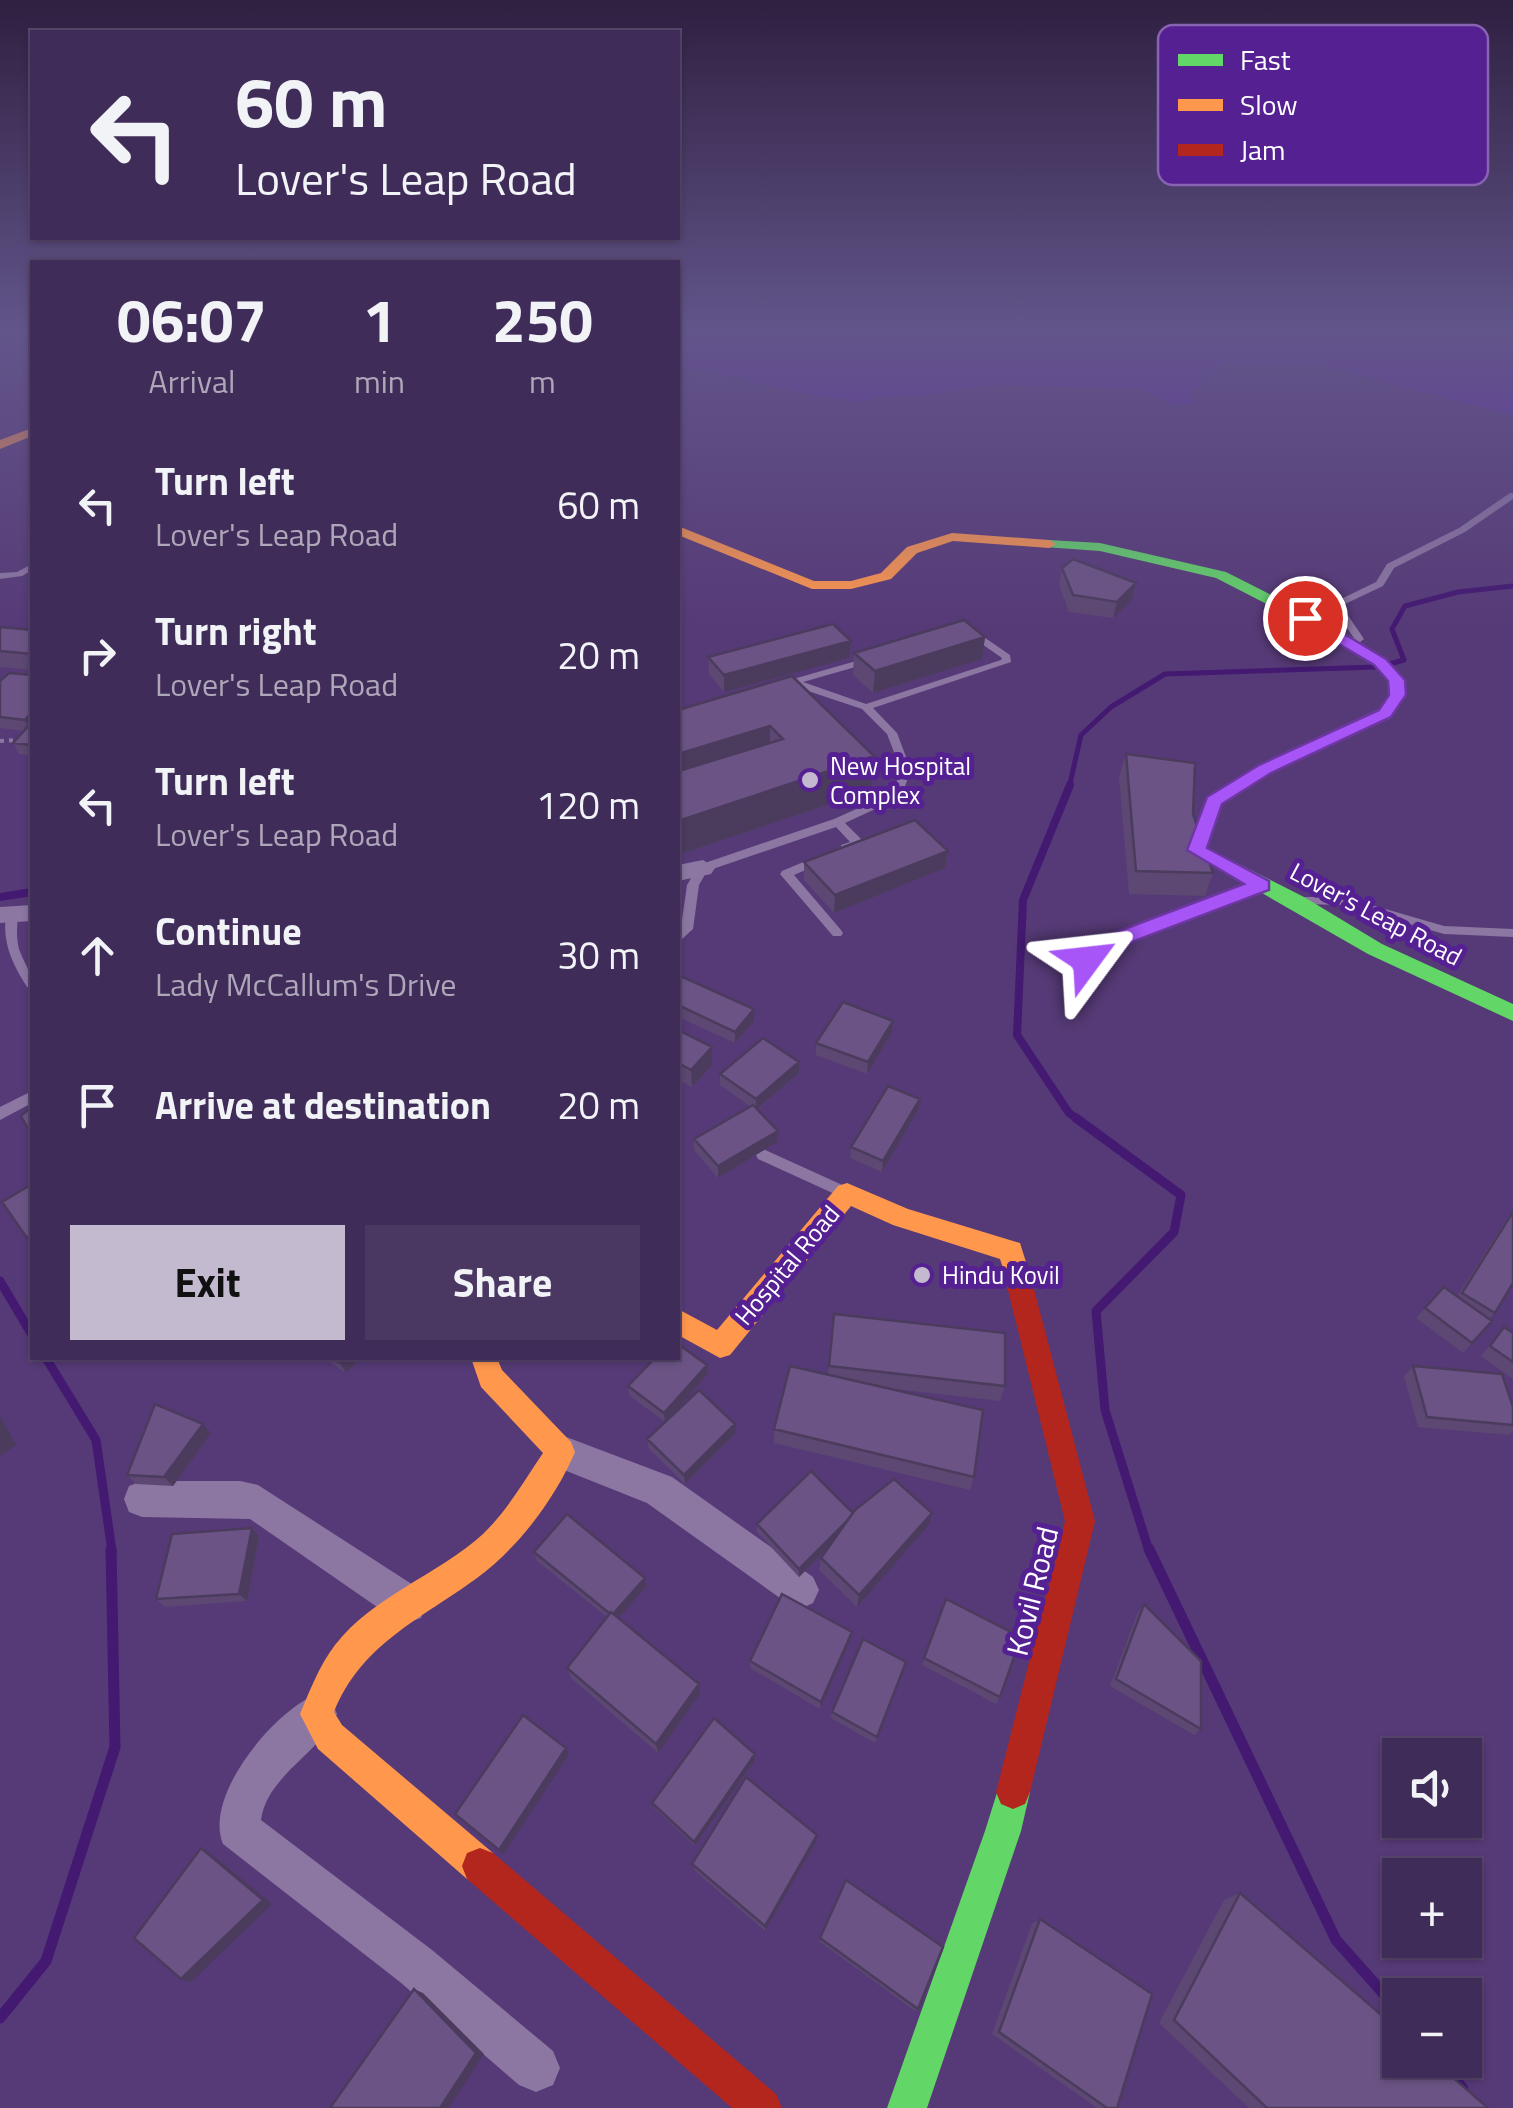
<!DOCTYPE html>
<html lang="en">
<head>
<meta charset="utf-8">
<style>
	body { margin:0; font-family:"Titillium Web",sans-serif; background:#4b3862; color:#f1f3f6; height:100vh; display:flex; flex-direction:column; font-size:38px; white-space:nowrap }
	* { box-sizing:border-box; margin:0 }
	p { font-size:32px; color:#aea7ba }
	.icon { flex:none; width:55px; height:55px; fill:none; stroke:currentColor; stroke-width:2; stroke-linecap:round; stroke-linejoin:round }
	.map { position:relative; flex:1; overflow:hidden }
	.details { position:absolute; left:30px; top:260px; width:650px; height:1100px; display:flex; flex-direction:column; background:#402c59; border-radius:0px; box-shadow:0 2px 8px #0004,0 0 0 2px #59486f }
	.details>* { flex:none }
	.hud { position:absolute; left:30px; top:30px; width:650px; height:210px; border-radius:0px; box-shadow:0 2px 8px #0004,0 0 0 2px #59486f; background:#402c59; color:#f1f3f6; overflow:hidden }
	.buttons { position:absolute; left:1382px; top:1738px; display:grid; gap:20px }
	.buttons a { display:grid; place-items:center; width:100px; height:100px; border-radius:0px; background:#402c59; box-shadow:0 2px 8px #0004,0 0 0 2px #59486f; font-size:50px }
	.pin { position:absolute; display:grid; place-items:center; width:85px; height:85px; color:#fff; margin:-42px; border:5px solid #fff; border-radius:50%; box-shadow:0 2px 10px #0007 }
	.me { position:absolute; width:110px; margin:-55px; rotate:60deg; stroke-linejoin:round; filter:drop-shadow(0 0 8px #0008) }
	.turn { display:flex; align-items:center; gap:35px; height:210px; padding:0 40px; font-size:45px }
	.turn .icon { width:130px; height:130px; stroke-width:2.5 }
	.turn b { display:block; font-size:70px; line-height:85px }
	.eta { display:flex; justify-content:space-evenly; align-items:center; height:170px; text-align:center }
	.eta b { font-size:60px; font-weight:700; line-height:70px }
	.cta { display:flex; gap:20px; margin-top:auto; padding:20px 40px }
	.cta a { flex:1; height:115px; border-radius:0px; background:#c4bacf; color:#111; font-size:40px; font-weight:700; line-height:115px; text-align:center }
	.cta a+a { background:#4b3862; color:#f1f3f6 }
	ul { padding:0; list-style:none }
	li { display:flex; align-items:center; gap:30px; height:150px; padding:0 40px }
	li div { flex:1 }
	li b { display:block; font-size:38px }
	li em { font-style:normal }
	.map>svg:first-child { display:block }
</style>
</head>
<body>
<div class="map">
<svg width="1513" height="2108" viewBox="0 0 1513 2108">
	<rect width="100%" height="100%" fill="#563a77"/>
	<!-- green -->
	<path fill="#612ca3" d="M678 331H1513V415L1317 365 1225 364 1189 394 1197 403 1175 405 1136 388 987 385 928 395 876 397 863 402 816 396 678 365Z"/>
	<g fill="none" stroke-linecap="round" stroke-linejoin="round">
		<!-- stream-far3 -->
		<path stroke="#431971" stroke-width="5" d="M1389 664 1404 660 1392 629 1405 606 1458 592 1513 586
			M1069 788 1081 735 1111 707 1165 674 1376 667"/>
		<!-- stream-far2 -->
		<path stroke="#431971" stroke-width="8" d="M1070 785 1023 900 1017 1035 1069 1113 1079 1120
			M0 897 32 892"/>
		<!-- stream-far1 -->
		<path stroke="#431971" stroke-width="9" d="M1076 1118 1181 1195 1174 1232 1096 1311 1105 1410 1149 1551
			M0 1281 32 1335
			M46 1358 96 1440 112 1551"/>
		<!-- stream -->
		<path stroke="#431971" stroke-width="11" d="M1149 1549 1336 1940 1400 2012
			M0 2018 46 1961 115 1747 111 1549
			M1442 2060 1463 2089"/>
		<!-- path -->
		<path stroke="#8c77a2" stroke-width="4" stroke-dasharray="4 5" stroke-linecap="butt" d="M0 741 17 740"/>
		<!-- lane -->
		<path fill="#8c77a2" fill-rule="evenodd" d="M1510 493H1513V499L1465 532 1394 568 1383 586 1345 604 1347 614 1364 639 1355 646H1349L1347 644 1354 638 1337 614V601L1376 582 1387 564 1459 528Z
			M32 564V570L22 576 0 579V573L17 572Z
			M969 631H975L1010 655 1011 662 873 708 897 733 911 770 901 797 845 823 862 840V846L845 852 841 851V845L850 842 836 827 707 871 699 885 693 929 682 939 678 940V930L681 927 687 885 699 865 834 819 892 793 901 770 887 734 862 709 793 686 776 688V684L870 657 873 658V662L803 682 866 704 1001 660 1002 658 969 635Z
			M820 855 826 859 824 862 794 875 841 930 843 933 841 936H833L780 874 782 871Z
			M1261 882 1267 886 1265 889 1130 939 1092 963 1087 965 1081 960 1122 933Z
			M1304 897H1344L1444 926 1513 929V937L1444 934 1344 905 1300 904 1298 901Z
			M12 910 18 914C17 926 16 937 19 949 24 964 33 973 32 989L27 987C12 963 2 943 6 914Z
			M32 1091V1103L0 1120V1107Z
			M763 1149 849 1188 852 1192 849 1196 844 1198 839 1196 758 1159 756 1155 758 1151Z"/>
		<!-- street -->
		<path fill="#8c77a2" fill-rule="evenodd" d="M703 860 715 868 711 874 678 881V865Z
			M32 905V921L0 923V907Z
			M561 1435 672 1477 813 1577 819 1590 813 1603 800 1609 787 1603 647 1503 549 1464 543 1452 549 1440Z
			M142 1481H240L258 1485 421 1590 426 1604 421 1618 407 1623 393 1618 250 1519 142 1517 129 1512 124 1499 129 1486Z
			M317 1694 331 1700 337 1714C321 1753 267 1775 261 1820L432 1950 553 2051 560 2068 553 2085 536 2092 519 2085 400 1982 223 1844C203 1796 274 1711 317 1694Z"/>
		<!-- fast -->
		<path fill="#63d668" fill-rule="evenodd" d="M1049 540 1100 543 1226 572 1339 629 1386 659 1405 680V695L1391 717 1271 773 1222 804 1207 848 1304 897 1382 944 1513 1004V1021L1368 954 1187 850 1207 797 1259 765 1379 709 1389 695V681L1374 665 1327 635 1216 578 1100 551 1044 547V541Z
			M1013 1775 1025 1780 1030 1792 1021 1831 927 2108H887L985 1831 1001 1780Z"/>
		<!-- slow -->
		<path fill="#ff974d" fill-rule="evenodd" d="M32 428V436L0 449V440Z
			M678 526 814 581H851L881 573 907 547 952 533 1049 540 1056 544 1049 548 953 541 917 553 891 579 851 589H812L678 535Z
			M847 1183 908 1209 1020 1243 1031 1278 1027 1286 1018 1289 1009 1286 1000 1259 893 1225 851 1206 730 1355 720 1358 678 1335V1309L717 1330 838 1186Z
			M471 1358H497L502 1370 571 1442 575 1452C555 1499 518 1548 477 1578 421 1619 361 1644 334 1712L342 1725 493 1853 498 1866 493 1879 480 1884 467 1879 318 1749 300 1714C310 1690 319 1666 335 1645 373 1596 438 1575 483 1534 507 1511 524 1481 543 1453L481 1387Z"/>
		<!-- jam -->
		<path fill="#b3261e" fill-rule="evenodd" d="M1018 1267 1027 1270 1031 1278 1095 1521 1030 1792 1025 1804 1013 1809 1001 1804 996 1792 1065 1521 1005 1278 1009 1270Z
			M480 1848 493 1853 776 2094 782 2108H732L467 1879 462 1866 467 1853Z"/>
	</g>
	<!-- wall -->
	<path fill="#5c4872" d="M1062 568 1136 583 1132 600 1113 618 1069 612 1059 585Z
		M0 627 32 630V670L0 667Z
		M985 637 982 659 873 693 853 675 854 653Z
		M851 641 849 658 724 692 709 674 708 657Z
		M32 675V756L19 754 13 743 24 731 0 728V681Z
		M792 676 871 790 678 855V710Z
		M1126 754 1193 814 1213 873 1205 896 1129 894 1119 777Z
		M948 851 945 868 834 913 804 880V862Z
		M678 975 754 1009V1021L735 1043 678 1017Z
		M893 1021 892 1032 867 1074 816 1055V1043Z
		M678 1030 712 1065 692 1087 678 1080Z
		M799 1073 757 1110 778 1131 777 1142 718 1178 694 1150V1139L751 1107 720 1085V1074Z
		M920 1099 918 1110 882 1172 850 1158 851 1147Z
		M1513 1212 1495 1313 1489 1319 1492 1321 1463 1353 1416 1318 1444 1287 1457 1296 1505 1222Z
		M834 1314 1005 1386 1000 1401 887 1388 974 1477 970 1490 774 1443V1429L828 1374Z
		M1504 1327 1513 1333V1379L1481 1356Z
		M324 1358H361L346 1373Z
		M1413 1366 1513 1407V1431L1509 1435 1418 1427 1404 1376Z
		M707 1375 669 1418 736 1433 685 1484 649 1449 647 1439 665 1422 630 1396 628 1386Z
		M211 1433 173 1486 136 1484 127 1475Z
		M853 1513 928 1526 857 1607 819 1570 821 1558 829 1547 799 1577 757 1532V1524Z
		M259 1537 247 1601 165 1607 156 1599Z
		M534 1552 647 1586 618 1618 700 1694 658 1753 571 1678 567 1668 607 1617 537 1561Z
		M946 1599 1000 1697 996 1704 922 1665Z
		M1144 1604 1201 1729 1194 1735 1110 1686 1138 1612Z
		M851 1639 820 1709 750 1668V1661Z
		M906 1662 875 1743 831 1718 832 1712Z
		M755 1754V1760L695 1846 654 1808 652 1803Z
		M816 1842 765 1931 694 1870 692 1864Z
		M846 1880 918 2009 915 2011 819 1941Z
		M1240 1893 1488 2108H1249L1159 2023 1224 1900Z
		M1040 1919 1117 2108H1097L992 2034 1032 1924Z"/>
	<!-- shaded-wall -->
	<path fill="#4b3b5d" d="M1136 583 1132 600 1113 618 1117 602Z
		M985 637 982 659 873 693 875 671Z
		M851 641 849 658 724 692V675Z
		M32 712V730L31 732 25 720Z
		M770 726V759L678 787V754Z
		M874 756 871 790 678 855V821Z
		M948 851 945 868 834 913 835 895Z
		M754 1009V1021L735 1043V1032Z
		M893 1021 892 1032 867 1074 868 1062Z
		M712 1047V1065L692 1087 691 1070Z
		M799 1062V1073L756 1110V1099Z
		M920 1099 918 1110 882 1172 883 1161Z
		M778 1131 777 1142 718 1178V1166Z
		M346 1358H361L346 1373 340 1363Z
		M707 1365V1375L665 1423 664 1413Z
		M0 1416 16 1445 0 1456Z
		M203 1424 211 1433 173 1486 164 1477Z
		M735 1424 736 1433 685 1484 684 1475Z
		M932 1513 928 1526 857 1607 859 1595Z
		M854 1514 853 1523 799 1577V1569Z
		M252 1528 259 1537 247 1601 239 1594Z
		M645 1578 647 1586 614 1623 612 1615Z
		M852 1632 851 1639 820 1709 821 1702Z
		M699 1684 700 1694 658 1753 656 1744Z
		M566 1748 569 1754 503 1855 499 1850Z
		M755 1754V1760L695 1846 694 1842Z
		M817 1835 816 1842 765 1931V1926Z
		M201 1848 210 1853 272 1904 191 1982 181 1979Z
		M414 1989 423 1993 484 2054 449 2108H440Z"/>
	<!-- building -->
	<path fill="#6b5485" stroke="#4b3b5d" stroke-width="2.5" d="M1073 559 1136 583 1117 602 1073 595 1062 568Z
		M964 620 985 637 875 671 854 653Z
		M833 624 851 641 724 675 708 657Z
		M0 627 32 630V654L0 651Z
		M9 673 32 675V712L25 720 0 717V681Z
		M792 676 874 756 678 821V765L682 770 783 739 770 726 678 754V710Z
		M32 722V745L13 743Z
		M1126 754 1195 763 1193 814 1213 873 1136 871Z
		M915 820 948 851 835 895 804 862Z
		M678 975 754 1009 735 1032 678 1005Z
		M843 1002 893 1021 868 1062 816 1043Z
		M678 1030 712 1047 691 1070 678 1063Z
		M763 1038 799 1062 756 1099 720 1074Z
		M888 1086 920 1099 883 1161 851 1147Z
		M753 1105 778 1131 718 1166 694 1139Z
		M32 1106V1136L21 1116Z
		M32 1184V1235L27 1238 2 1202Z
		M1513 1212V1283L1495 1313 1462 1293Z
		M1444 1287 1492 1321 1472 1343 1425 1308Z
		M834 1314 1005 1333V1386L829 1366Z
		M1504 1327 1513 1333V1362L1490 1346Z
		M678 1344 707 1365 664 1413 628 1386 655 1358H678Z
		M332 1358H346L340 1363Z
		M790 1366 983 1410 974 1477 774 1429Z
		M1413 1366 1502 1374 1513 1407V1425L1427 1417Z
		M699 1390 735 1424 684 1475 647 1439Z
		M155 1404 203 1424 164 1477 127 1475Z
		M811 1471 853 1513 846 1522 799 1569 757 1524Z
		M894 1479 932 1513 859 1595 821 1558 855 1510Z
		M567 1514 645 1578 613 1614 611 1612 609 1613 534 1552Z
		M252 1528 239 1594 156 1599 172 1534Z
		M782 1594 852 1632 821 1702 750 1661Z
		M946 1599 1021 1637 1000 1697 924 1658Z
		M1144 1604 1201 1661V1729L1116 1679Z
		M611 1612 699 1684 656 1744 567 1668Z
		M863 1639 906 1662 877 1737 832 1712Z
		M523 1715 566 1748 499 1850 455 1814Z
		M714 1718 755 1754 694 1842 652 1803Z
		M746 1777 817 1835 765 1926 692 1864Z
		M201 1848 263 1900 181 1979 134 1938Z
		M846 1880 943 1947 918 2009 820 1938Z
		M1240 1893 1400 2031V2060H1433L1488 2108H1267L1174 2020Z
		M1040 1919 1152 1994 1117 2108H1107L999 2032Z
		M414 1989 476 2053 440 2108H330Z"/>
	<!-- sky -->
	<linearGradient id="sky" x2="0" y2="1"><stop stop-color="#2f2041"/><stop offset="0.53" stop-color="#62558a"/><stop offset="1" stop-color="#62558a" stop-opacity="0"/></linearGradient>
	<rect width="1513" height="626" fill="url(#sky)"/>
	<!-- route -->
	<path fill="#a855f7" stroke="#6d37a1" stroke-width="2.5" d="M1300 614H1311L1386 659 1405 680 1406 695 1391 717 1271 773 1222 804 1207 848 1269 881V890L1134 941 1095 966H1079L1076 960 1079 955 1119 931 1244 884 1187 850 1207 797 1259 765 1379 710 1389 695 1388 681 1374 665 1300 621Z"/>
	<!-- markers -->
	<g fill="#c4bacf" stroke="#552091" stroke-width="4">
		<circle cx="810" cy="780" r="10"/>
		<circle cx="922" cy="1275" r="10"/>
	</g>
	<g text-anchor="middle" dominant-baseline="central" stroke-width="10" stroke-linejoin="round" paint-order="stroke">
		<!-- poi labels -->
		<g font-size="25" fill="#fff" stroke="#552091" text-anchor="start">
			<text x="830" y="766">New Hospital<tspan x="830" dy="29">Complex</tspan></text>
			<text x="942" y="1275">Hindu Kovil</text>
		</g>
		<!-- street labels -->
		<g font-size="25" fill="#fff" stroke="#552091">
			<text transform="translate(1376 914) rotate(28)">Lover's Leap Road</text>
			<text transform="translate(787 1265) rotate(-50)">Hospital Road</text>
		</g>
		<!-- near-street labels -->
		<g font-size="30" fill="#fff" stroke="#552091">
			<text transform="translate(1032 1591) rotate(-76)">Kovil Road</text>
		</g>
	</g>
	<!-- legend -->
	<rect x="1158" y="25" width="330" height="160" rx="15" fill="#552091" stroke="#8863b2" stroke-width="2.5"/>
	<rect x="1178" y="54" width="45" height="12" fill="#63d668"/>
	<rect x="1178" y="99" width="45" height="12" fill="#ff974d"/>
	<rect x="1178" y="144" width="45" height="12" fill="#b3261e"/>
	<g font-size="28" fill="#fff">
		<text x="1240" y="70">Fast</text>
		<text x="1240" y="115">Slow</text>
		<text x="1240" y="160">Jam</text>
	</g>
</svg>
<div class="buttons">
<a><svg class="icon" aria-label="sound" viewBox="0 0 24 24"><path d="M4 9h4l5-4v14l-5-4H4zM17 9q2 3 0 6"/></svg></a>
<a>+</a>
<a>−</a>
</div>
<div class="pin" style="left:1305px;top:618px;background:#d93025"><svg class="icon" aria-label="arrive" viewBox="0 0 24 24"><path d="M6 21V4h12l-3 4 3 4H6"/></svg></div>
<svg class="me" style="left:1087px;top:960px" viewBox="-20 -20 40 40"><path d="M0-17L14 15 0 8-14 15z" fill="#a855f7" stroke="#fff" stroke-width="4"/></svg>
<div class="hud">
<div class="turn"><svg class="icon" aria-label="left" viewBox="0 0 24 24"><path d="M17 20v-9H6M10 6l-5 5 5 5"/></svg><div><b>60 m</b>Lover's Leap Road</div></div>
</div>
<section class="details">
<div class="eta">
<div><b>06:07</b><p>Arrival</p></div>
<div><b>1</b><p>min</p></div>
<div><b>250</b><p>m</p></div>
</div>
<ul>
<li><svg class="icon" aria-label="left" viewBox="0 0 24 24"><path d="M17 20v-9H6M10 6l-5 5 5 5"/></svg><div><b>Turn left</b><p>Lover's Leap Road</p></div><em>60 m</em></li>
<li><svg class="icon" aria-label="right" viewBox="0 0 24 24"><path d="M7 20v-9h11M14 6l5 5-5 5"/></svg><div><b>Turn right</b><p>Lover's Leap Road</p></div><em>20 m</em></li>
<li><svg class="icon" aria-label="left" viewBox="0 0 24 24"><path d="M17 20v-9H6M10 6l-5 5 5 5"/></svg><div><b>Turn left</b><p>Lover's Leap Road</p></div><em>120 m</em></li>
<li><svg class="icon" aria-label="ahead" viewBox="0 0 24 24"><path d="M12 20V5M6 11l6-6 6 6"/></svg><div><b>Continue</b><p>Lady McCallum's Drive</p></div><em>30 m</em></li>
<li><svg class="icon" aria-label="arrive" viewBox="0 0 24 24"><path d="M6 21V4h12l-3 4 3 4H6"/></svg><div><b>Arrive at destination</b></div><em>20 m</em></li>
</ul>
<div class="cta"><a>Exit</a><a>Share</a></div>
</section>
</div>
</body>
</html>
